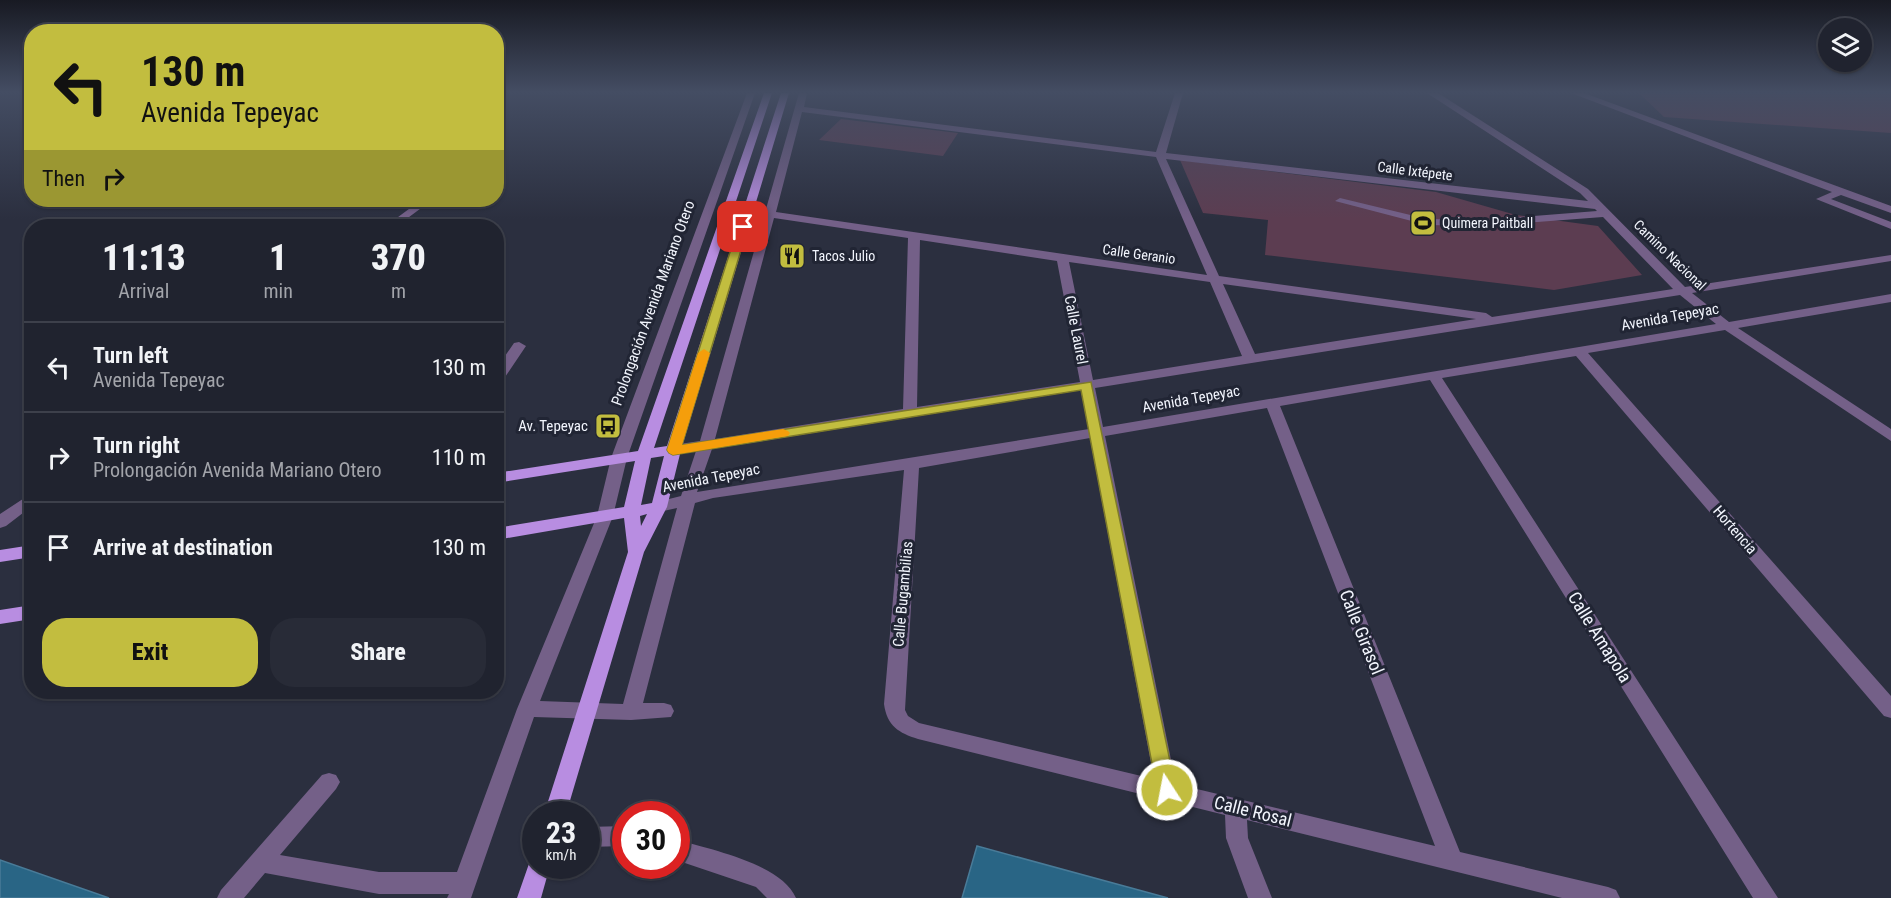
<!DOCTYPE html>
<html lang="en">
<head>
<meta charset="utf-8">
<style>
	body { margin:0; font-family:"Roboto Condensed",sans-serif; background:#282b37; color:#f1f3f6; height:100vh; display:flex; flex-direction:column; font-size:22px; white-space:nowrap }
	* { box-sizing:border-box; margin:0 }
	p { font-size:20px; color:#a2a4aa }
	.icon { flex:none; width:33px; height:33px; fill:none; stroke:currentColor; stroke-width:2; stroke-linecap:round; stroke-linejoin:round }
	.map { position:relative; flex:1; overflow:hidden }
	.sheet { position:absolute; left:24px; top:219px; width:480px; height:480px; display:flex; flex-direction:column; background:#20232f; border-radius:24px; box-shadow:0 2px 4px #0004,0 0 0 2px #3d404b }
	.sheet>* { flex:none }
	.banner { position:absolute; left:24px; top:24px; width:480px; height:183px; border-radius:24px; box-shadow:0 2px 4px #0004,0 0 0 2px #3d404b; background:#c2bd3f; color:#111; overflow:hidden }
	.tools { position:absolute; left:1818px; top:18px; display:grid; gap:12px }
	.tools a { display:grid; place-items:center; width:54px; height:54px; border-radius:50%; background:#20232f; box-shadow:0 2px 4px #0004,0 0 0 2px #3d404b; font-size:30px }
	.speed { position:absolute; left:522px; top:801px; display:flex; gap:12px; font-size:30px; font-weight:700; text-align:center }
	.speed>* { display:grid; place-content:center; width:78px; height:78px; border-radius:50%; background:#20232f; box-shadow:0 2px 4px #0004,0 0 0 2px #3d404b; line-height:1 }
	.speed small { font-size:15px; font-weight:400 }
	.speed .limit { border:9px solid #d22; background:#fff; color:#111 }
	.pin { position:absolute; display:grid; place-items:center; width:51px; height:51px; color:#fff; margin:-26px; border-radius:12px; box-shadow:0 3px 9px #0006 }
	.me { position:absolute; width:66px; margin:-33px; rotate:349deg; stroke-linejoin:round; filter:drop-shadow(0 0 4px #0008) }
	.turn { display:flex; align-items:center; gap:21px; height:126px; padding:0 18px; font-size:27px }
	.turn .icon { width:78px; height:78px; stroke-width:2.5 }
	.turn b { display:block; font-size:42px; line-height:51px }
	.then { display:flex; align-items:center; height:57px; padding:0 18px; background:#0003; gap:12px; font-size:22px }
	.eta { display:flex; justify-content:space-evenly; align-items:center; height:102px; text-align:center }
	.eta b { font-size:36px; font-weight:800; line-height:42px }
	.cta { display:flex; gap:12px; margin-top:auto; padding:12px 18px }
	.cta a { flex:1; height:69px; border-radius:24px; background:#c2bd3f; color:#111; font-size:24px; font-weight:800; line-height:69px; text-align:center }
	.cta a+a { background:#282b37; color:#f1f3f6 }
	ul { padding:0; list-style:none }
	li { display:flex; align-items:center; gap:18px; height:90px; padding:0 18px; border-top:2px solid #3d404b }
	li div { flex:1 }
	li b { display:block; font-size:22px }
	li em { font-style:normal }
	.map>svg:first-child { display:block }
</style>
</head>
<body>
<div class="map">
<svg width="1891" height="898" viewBox="0 0 1891 898">
	<rect width="100%" height="100%" fill="#2b2f3f"/>
	<!-- green -->
	<path fill="#5c3d51" d="M1639 93H1891V133L1664 117Z
		M841 119 958 133 943 156 819 140Z
		M1180 160 1436 192 1516 215 1598 226 1642 275 1554 290 1265 255 1268 220 1203 213Z"/>
	<!-- building -->
	<path fill="#296585" stroke="#497b98" stroke-width="1.5" d="M977 846 1168 898H962Z
		M0 860 109 898H0Z"/>
	<g fill="none" stroke-linecap="round" stroke-linejoin="round">
		<!-- minor -->
		<path fill="#746088" fill-rule="evenodd" d="M747 93H755L627 458 613 516 540 701 623 704 677 508 659 512 653 511 651 507 653 503 681 496 696 451 673 455 665 450 673 445 700 441 799 93H807L804 107 1156 152 1175 93H1183L1166 153 1588 201 1580 193 1427 93H1438L1588 189 1685 287 1891 255V261L1692 293 1729 322 1891 294V302L1738 328 1891 429V441L1725 330 1588 353 1891 696V718L1884 716 1576 356 1442 378 1778 898H1753L1430 380 1280 406 1460 852 1608 887 1616 890 1620 898H1562L1247 820 1248 838 1272 898H1248L1226 838 1225 815 918 739C899 733 887 726 884 704L904 470 713 498 695 503 643 703H664L671 705 674 711 671 717 631 720 534 717 471 898H447L449 894H379L265 873 244 898H217L221 890 322 775 329 773 336 775 340 782 336 789 280 855 379 872H457L517 709 597 516 611 458ZM802 112 1156 157 1207 275 776 212ZM1166 159 1595 209 1597 211 1483 220 1427 219 1340 198 1335 201 1427 225 1483 226 1603 217 1673 289 1492 317 1486 313 1219 276ZM774 218 908 238 903 409 715 439ZM920 240 1057 261 1080 382 917 407ZM1069 262 1210 282 1242 356 1093 380ZM1223 284 1476 319 1255 354ZM1680 295 1716 324 1103 427 1095 388ZM1081 390 1089 429 697 492 712 449ZM1267 408 1435 846 1176 784 1105 436ZM1090 438 1154 779 919 723 908 716 905 710 919 468Z
			M1571 93H1584L1891 206V213L1841 195 1831 199 1891 222V229L1816 199 1832 192Z
			M421 200H432L397 226H386Z
			M519 342 526 346 501 383 496 384V369L514 343Z
			M32 493V506L6 526 0 528V514Z
			M626 826V846L586 847V827Z
			M676 839C710 850 781 863 796 898H767L756 887 676 860Z"/>
		<!-- major -->
		<path fill="#b88de1" fill-rule="evenodd" d="M764 93H772L654 448 667 446 781 93H789L681 450 667 507 644 552 566 814H544L628 552 624 518 496 540V528L624 507 635 461 496 483V473L638 451ZM664 456 652 503 641 505 651 458ZM647 514 641 526 640 516Z
			M32 545V557L0 562V550Z
			M32 605V619L0 624V610Z
			M536 857V866H550L541 898H517L531 858Z"/>
	</g>
	<!-- sky -->
	<linearGradient id="sky" x2="0" y2="1"><stop stop-color="#181a23"/><stop offset="0.42" stop-color="#444d63"/><stop offset="1" stop-color="#444d63" stop-opacity="0"/></linearGradient>
	<rect width="1891" height="219" fill="url(#sky)"/>
	<!-- route -->
	<path fill="#c2bd3f" stroke="#7e7b29" stroke-width="1.5" d="M743 224 748 227 682 445 1091 382 1176 790 1174 796 1167 798 1160 796 1157 790 1081 390 673 455 669 453 667 450 738 227Z"/>
	<!-- slow -->
	<path fill="#f59e0b" d="M704 349 710 353 682 445 783 429 788 431 790 433 788 436 673 455 669 453 667 450 698 353Z"/>
	<!-- icons -->
	<defs>
		<symbol id="stadium-square" viewBox="-11 -11 22 22"><rect x="-9" y="-9" width="18" height="18" rx="4" fill="#c2bd3f" stroke="#212534"/><path d="M0-5a6.5 5 0 1 0 0 10a6.5 5 0 1 0 0-10ZM-3.5-1.8h7v3.6h-7Z" fill="#111"/></symbol>
		<symbol id="restaurant-square" viewBox="-11 -11 22 22"><rect x="-9" y="-9" width="18" height="18" rx="4" fill="#c2bd3f" stroke="#212534"/><path d="M-5-6h1v4h1v-4h1v4h1v-4h1v5L-1.5 .5V6h-2V.5L-5-1ZM5-6V6H3V1.5H1.5Q1.5-4 5-6Z" fill="#111"/></symbol>
		<symbol id="bus-square" viewBox="-11 -11 22 22"><rect x="-9" y="-9" width="18" height="18" rx="4" fill="#c2bd3f" stroke="#212534"/><path d="M-5-6H5V4H4V6H2V4H-2V6H-4V4H-5ZM-3.5-4V0h7V-4ZM-3.5 1.2v1.5H-2V1.2ZM2 1.2v1.5H3.5V1.2Z" fill="#111"/></symbol>
	</defs>
	<g fill-rule="evenodd">
		<use href="#stadium-square" x="1408" y="208" width="30" height="30"/>
		<use href="#restaurant-square" x="777" y="241" width="30" height="30"/>
		<use href="#bus-square" x="593" y="411" width="30" height="30"/>
	</g>
	<g text-anchor="middle" dominant-baseline="central" stroke-width="6" stroke-linejoin="round" paint-order="stroke">
		<!-- far-street labels -->
		<g font-size="14" fill="#f2f5fd" stroke="#212534">
			<text transform="translate(1415 171) rotate(7)">Calle Ixtépete</text>
			<text transform="translate(1139 254) rotate(8)">Calle Geranio</text>
			<text transform="translate(1670 255) rotate(44)">Camino Nacional</text>
		</g>
		<!-- far-poi labels -->
		<g font-size="14" fill="#f2f5fd" stroke="#212534" text-anchor="start">
			<text x="1442" y="223">Quimera Paitball</text>
			<text x="812" y="256">Tacos Julio</text>
		</g>
		<!-- street labels -->
		<g font-size="15" fill="#f2f5fd" stroke="#212534">
			<text transform="translate(653 303) rotate(-70)">Prolongación Avenida Mariano Otero</text>
			<text transform="translate(1670 317) rotate(-10)">Avenida Tepeyac</text>
			<text transform="translate(1076 330) rotate(79)">Calle Laurel</text>
			<text transform="translate(1191 399) rotate(-10)">Avenida Tepeyac</text>
			<text transform="translate(711 478) rotate(-11)">Avenida Tepeyac</text>
			<text transform="translate(1735 530) rotate(49)">Hortencia</text>
			<text transform="translate(903 594) rotate(-85)">Calle Bugambilias</text>
		</g>
		<!-- poi labels -->
		<g font-size="15" fill="#f2f5fd" stroke="#212534" text-anchor="end">
			<text x="588" y="426">Av. Tepeyac</text>
		</g>
		<!-- near-street labels -->
		<g font-size="18" fill="#f2f5fd" stroke="#212534">
			<text transform="translate(1362 632) rotate(68)">Calle Girasol</text>
			<text transform="translate(1600 637) rotate(58)">Calle Amapola</text>
			<text transform="translate(1253 811) rotate(14)">Calle Rosal</text>
		</g>
	</g>
</svg>
<div class="tools">
<a><svg class="icon" aria-label="layers" viewBox="0 0 24 24"><path d="M12 4l9 5-9 5-9-5zM3 14l9 5 9-5"/></svg></a>
</div>
<div class="speed"><div>23<small>km/h</small></div><div class="limit">30</div></div>
<div class="pin" style="left:743px;top:227px;background:#d93025"><svg class="icon" aria-label="arrive" viewBox="0 0 24 24"><path d="M6 21V4h12l-3 4 3 4H6"/></svg></div>
<svg class="me" style="left:1167px;top:790px" viewBox="-20 -20 40 40"><circle r="17" fill="#c2bd3f" stroke="#fff" stroke-width="3"/><path d="M0-11L8 9 0 5-8 9z" fill="#fff"/></svg>
<div class="banner">
<div class="turn"><svg class="icon" aria-label="left" viewBox="0 0 24 24"><path d="M17 20v-9H6M10 6l-5 5 5 5"/></svg><div><b>130 m</b>Avenida Tepeyac</div></div>
<div class="then">Then<svg class="icon" aria-label="right" viewBox="0 0 24 24"><path d="M7 20v-9h11M14 6l5 5-5 5"/></svg></div>
</div>
<section class="sheet">
<div class="eta">
<div><b>11:13</b><p>Arrival</p></div>
<div><b>1</b><p>min</p></div>
<div><b>370</b><p>m</p></div>
</div>
<ul>
<li><svg class="icon" aria-label="left" viewBox="0 0 24 24"><path d="M17 20v-9H6M10 6l-5 5 5 5"/></svg><div><b>Turn left</b><p>Avenida Tepeyac</p></div><em>130 m</em></li>
<li><svg class="icon" aria-label="right" viewBox="0 0 24 24"><path d="M7 20v-9h11M14 6l5 5-5 5"/></svg><div><b>Turn right</b><p>Prolongación Avenida Mariano Otero</p></div><em>110 m</em></li>
<li><svg class="icon" aria-label="arrive" viewBox="0 0 24 24"><path d="M6 21V4h12l-3 4 3 4H6"/></svg><div><b>Arrive at destination</b></div><em>130 m</em></li>
</ul>
<div class="cta"><a>Exit</a><a>Share</a></div>
</section>
</div>
</body>
</html>
